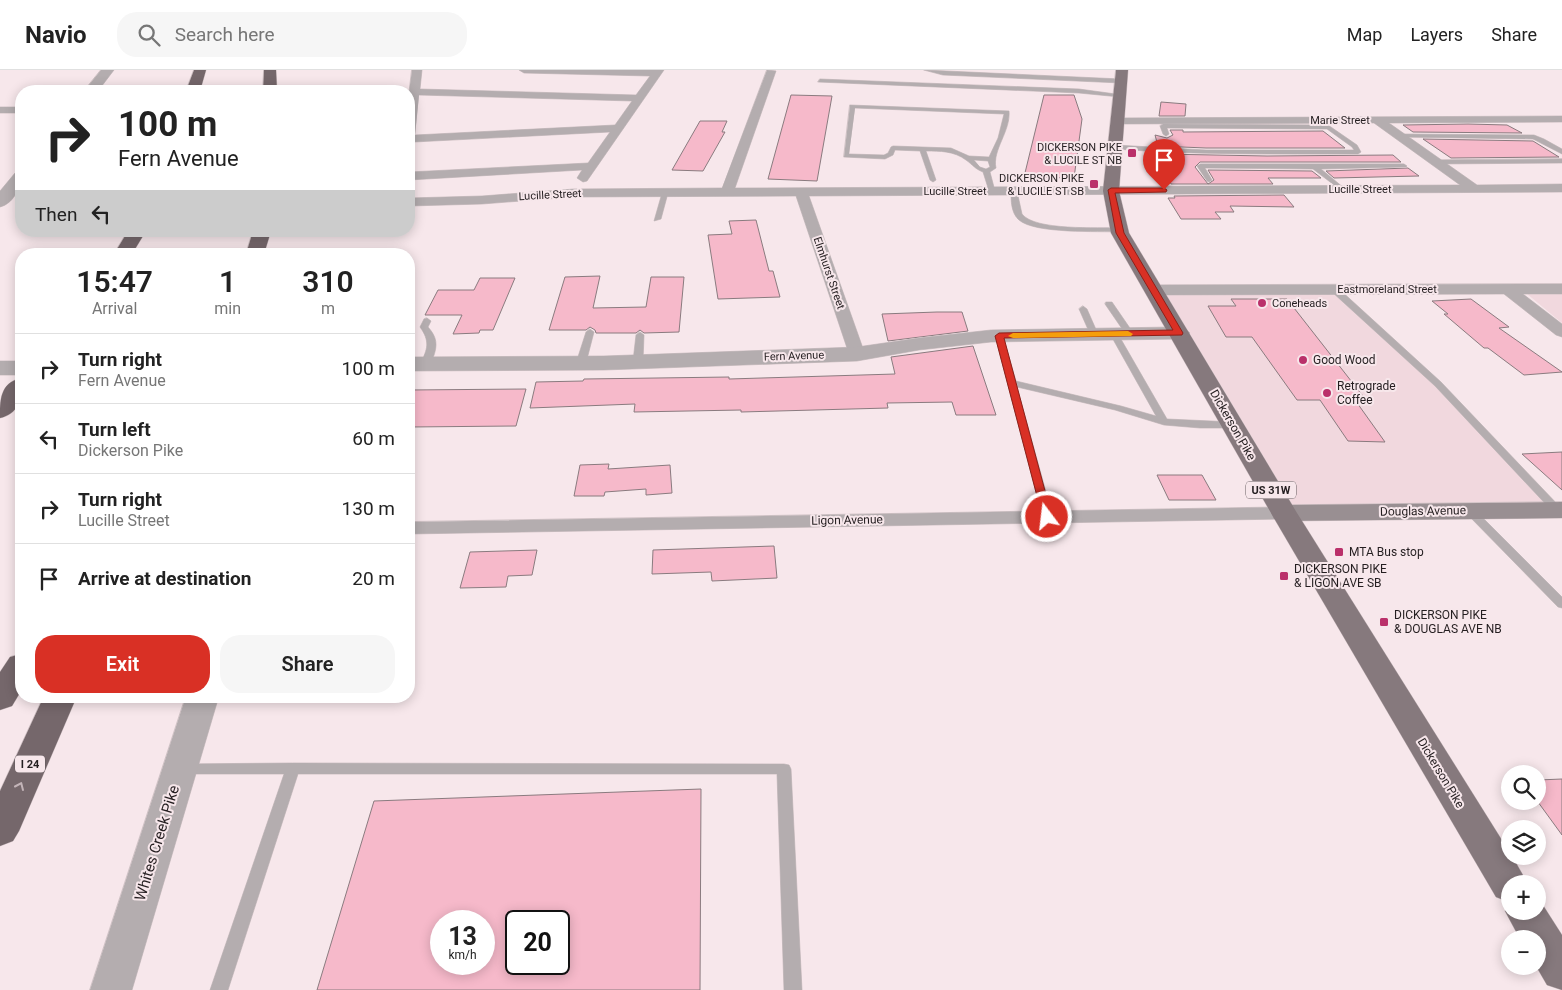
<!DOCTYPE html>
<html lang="en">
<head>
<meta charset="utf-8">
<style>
	body { margin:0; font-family:Roboto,sans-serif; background:#f6f6f6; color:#222; height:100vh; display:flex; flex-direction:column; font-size:19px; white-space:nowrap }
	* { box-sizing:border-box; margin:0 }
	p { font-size:16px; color:#767676 }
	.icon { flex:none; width:28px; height:28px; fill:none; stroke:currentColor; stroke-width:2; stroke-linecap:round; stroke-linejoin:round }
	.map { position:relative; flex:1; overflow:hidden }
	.details { position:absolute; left:15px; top:178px; width:400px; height:455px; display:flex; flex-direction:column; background:#fff; border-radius:20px; box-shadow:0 2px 12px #0003 }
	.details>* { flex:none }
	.guide { position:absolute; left:15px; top:15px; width:400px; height:152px; border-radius:20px; box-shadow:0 2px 12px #0003; background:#fff; color:#222; overflow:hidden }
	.buttons { position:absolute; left:1501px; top:695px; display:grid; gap:10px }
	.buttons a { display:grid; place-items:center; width:45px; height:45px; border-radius:50%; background:#fff; box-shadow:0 2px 12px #0003; font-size:25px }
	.speed { position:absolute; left:430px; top:840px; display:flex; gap:10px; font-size:25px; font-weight:700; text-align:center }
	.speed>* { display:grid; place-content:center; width:65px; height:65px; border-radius:50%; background:#fff; box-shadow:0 2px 12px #0003; line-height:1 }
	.speed small { font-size:12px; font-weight:400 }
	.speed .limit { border:2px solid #111; border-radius:8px; background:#fff; color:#111 }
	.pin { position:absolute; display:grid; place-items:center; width:42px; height:42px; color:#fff; margin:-51px -21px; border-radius:50% 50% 50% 0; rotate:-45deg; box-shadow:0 0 5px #0007 }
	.pin .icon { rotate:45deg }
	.me { position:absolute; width:55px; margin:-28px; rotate:345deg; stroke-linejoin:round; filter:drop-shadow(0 0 4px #0008) }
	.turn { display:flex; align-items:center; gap:18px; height:105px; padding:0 20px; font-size:22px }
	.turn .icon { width:65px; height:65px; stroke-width:2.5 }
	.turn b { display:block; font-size:35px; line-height:42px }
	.then { display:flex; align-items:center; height:48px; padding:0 20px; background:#0003; gap:10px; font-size:19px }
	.eta { display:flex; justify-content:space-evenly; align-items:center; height:85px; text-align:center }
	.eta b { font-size:30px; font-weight:600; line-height:35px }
	.cta { display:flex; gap:10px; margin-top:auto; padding:10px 20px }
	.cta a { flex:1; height:58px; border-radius:20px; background:#d93025; color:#fff; font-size:20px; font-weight:600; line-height:58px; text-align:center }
	.cta a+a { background:#f6f6f6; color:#222 }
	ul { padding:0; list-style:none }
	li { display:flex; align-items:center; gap:15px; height:70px; padding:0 20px; border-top:1px solid #e0e0e0 }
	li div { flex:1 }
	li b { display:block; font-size:19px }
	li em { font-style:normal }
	header { display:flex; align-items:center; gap:30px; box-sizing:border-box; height:70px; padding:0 25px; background:#fff; border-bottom:1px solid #e0e0e0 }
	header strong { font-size:24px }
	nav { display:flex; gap:28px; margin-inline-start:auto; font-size:18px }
	.search { width:350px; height:45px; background:#f6f6f6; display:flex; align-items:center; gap:12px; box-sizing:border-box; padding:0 18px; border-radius:20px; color:#767676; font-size:19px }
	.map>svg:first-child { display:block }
</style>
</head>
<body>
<header>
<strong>Navio</strong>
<div class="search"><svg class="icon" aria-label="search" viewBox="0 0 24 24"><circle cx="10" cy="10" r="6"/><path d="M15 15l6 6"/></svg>Search here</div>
<nav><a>Map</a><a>Layers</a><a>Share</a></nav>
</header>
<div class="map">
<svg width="1562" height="920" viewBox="0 0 1562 920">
	<rect width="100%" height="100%" fill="#f7e7eb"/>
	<!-- built -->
	<path fill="#f1d8de" d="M1153 220H1335L1379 258 1557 440 1284 443Z
		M1526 223H1562V253Z"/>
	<!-- building -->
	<path fill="#f6b9ca" stroke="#8a7b7f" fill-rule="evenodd" d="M791 25 832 26 817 111 768 109Z
		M1044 25H1074L1082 49 1074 108 1024 107Z
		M1161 32 1186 34 1185 46H1159Z
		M700 51H727L722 62H725L703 101 672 100Z
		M1468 54 1507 55 1522 63 1413 62 1403 55Z
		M1170 60H1183V62L1323 61 1345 78H1206L1158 76 1155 65 1167 68 1173 65Z
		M1423 69 1533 71 1559 87 1451 88Z
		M1161 84 1267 86 1393 85 1401 92H1200L1195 97 1208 114 1214 110 1208 100 1312 101 1321 108H1268L1273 114H1171Z
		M1408 98 1419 106 1334 108 1326 101Z
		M1284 125 1294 137 1230 136 1234 142H1215L1221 149H1181L1168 128H1175L1174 126Z
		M756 150 769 201H773L780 227 718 229 708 165 732 164 729 151Z
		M600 206 593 238 646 237 651 207H684L679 262 644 263 640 260 636 263H596L595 260 590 257 586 260H549L565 207Z
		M480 208H515L493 260H480L479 263 453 264 462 245H425L438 220H474Z
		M1231 229H1287L1366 330H1355L1385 372 1348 371 1320 330H1297L1252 267H1226L1208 236H1236Z
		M1471 229 1509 257 1499 258 1562 302 1524 305 1488 278H1484L1444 244H1448L1432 231Z
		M937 242H962L968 261 888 271 882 244Z
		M973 276 996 345H956L952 332 887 333 888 338 741 342V340L634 342 635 334 530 338 536 312 583 311 584 309 729 307V309L895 304 891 287Z
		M526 319 516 356 409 357V320Z
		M1562 382V420L1522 384Z
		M609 394 608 399 670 395 672 423 646 425V419L605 422 604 426H574L580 395Z
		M1157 405H1202L1216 430H1169Z
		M774 476 777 508 712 511 711 502 652 504 653 480Z
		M537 480 532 505 508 506 506 517 460 518 470 482Z
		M1562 709V765L1538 732V710Z
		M701 719 700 920H317L374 731ZM441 851H484V894H441ZM516 851H559V894H516Z"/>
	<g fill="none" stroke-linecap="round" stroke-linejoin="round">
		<defs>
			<path id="service" d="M924 0 1121 9 1124 11 1121 13 943 5Z
				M820 9 1079 19 1123 25 1120 27 1079 23 818 12Z
				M850 35 1009 41C1011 61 992 80 996 98L990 102 995 121 992 123 989 121 983 102C975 99 973 95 966 90 954 81 940 81 926 81L936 110 933 112 930 110 920 81 895 80 893 85 885 89 844 87ZM855 38 1004 44 998 68 989 87 969 86 951 78 893 76 891 77 888 83 884 85 849 84ZM974 90 988 91 990 97 986 99 980 97Z
				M1163 54 1328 55 1357 75 1361 82 1358 84C1277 84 1196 85 1115 79L1112 77 1115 75 1206 80H1354L1352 77 1327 59 1167 58 1169 64 1166 66 1163 64 1160 56Z
				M1400 64 1534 65 1544 69 1562 79V84L1533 69 1398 67 1397 66Z
				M1562 89V93L1436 94 1433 92 1436 90Z
				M1404 94 1407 96 1406 97 1321 99 1344 118 1345 119 1342 121 1313 99 1205 98 1212 110 1209 112 1207 111 1197 96 1200 94Z
				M1014 119 1017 121 1022 144C1035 161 1098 157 1120 158L1124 160 1120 162C1099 161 1035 164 1019 150 1011 143 1011 131 1011 121Z
				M665 121 668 123 661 149 654 151 662 123Z
				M1332 218H1338L1441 312 1561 438V442H1553L1435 316 1332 222Z
				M1106 232H1112L1134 264 1133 266H1127L1105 234Z
				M1083 236 1087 239 1098 264 1097 266 1094 267 1090 264 1079 239Z
				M427 248 431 251 428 257C437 267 438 275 433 288 430 292 430 295 425 297L420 294C428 279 430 271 420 257L424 249Z
				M590 259 594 262 586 293 581 296 578 295 576 293 586 262Z
				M1114 261 1118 264 1167 349 1233 352 1238 355 1233 358H1200L1164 355 1115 340 1017 317 1053 447 1051 449H1043L995 266 999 263 1003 266 1016 311 1121 336 1156 346 1110 264Z
				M640 262 644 265 643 291 638 294 633 291 636 265Z
				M1470 438 1474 439 1562 527V538L1558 537 1466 443 1465 441 1466 439Z
				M293 693 784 694 789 695 791 699 802 920H784L777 704H298L228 920H210L284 704H182L177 703 175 699 177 695 182 694Z"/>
			<path id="minor" d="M412 0H422L420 19 636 25 650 6 524 3 519 0H664L587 111 583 112 577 108 582 100 409 110V102L588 93 610 62 414 72 409 74V22ZM419 25 632 31 615 55 415 65Z
				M767 0 776 1 735 118 1460 115 1374 53 1117 54 1111 51 1117 48 1562 46V52L1389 53 1477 115 1562 114V122L809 126 865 284 863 288H851L849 284 796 126 574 127 482 134 409 136V128L482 126 574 119 722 118Z
				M0 37H21V43H0Z
				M1562 214V224H1523L1562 254V267L1556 265 1504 224 1153 225 1148 223 1145 220 1148 217 1153 215Z
				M1284 437 1291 439 1294 443 1291 447 1284 449 409 464V452Z"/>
			<path id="tertiary" d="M101 0H114L98 21H84Z
				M21 101C22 115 15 133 0 137V121L15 103Z
				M1179 257 1186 259 1190 263 1186 267 1179 269 991 272 919 280 857 291 604 300 409 301V287L604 286 857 277 919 268 991 260Z
				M0 291H21V305H0Z
				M186 626H219L132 920H90Z"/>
			<path id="secondary" d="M1562 432V448L1284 451 1274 449 1271 443 1274 437 1284 435Z"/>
			<path id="primary" d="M1116 0H1128L1119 121 1129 163 1297 443 1510 783V786H1512L1528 814H1510V841H1538V829H1539L1562 865V920L1547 915 1536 896 1538 869H1520L1505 841 1509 832 1496 827 1271 443 1111 163 1103 121Z"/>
			<path id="motorway" d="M194 0H206L200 21H186Z
				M264 0H276L277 21H263Z
				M128 161H146L132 184H114Z
				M253 161H271L264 184H246Z
				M21 308C22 326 21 343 0 348 0 330 0 313 21 308Z
				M21 584V621L12 636 0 640V602L10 587Z
				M44 626H77L19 761 13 771 0 776V721Z"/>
		</defs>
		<!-- service casing -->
		<use href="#service" stroke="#d1c3c6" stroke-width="1"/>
		<!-- minor casing -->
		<use href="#minor" stroke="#d1c3c6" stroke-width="1"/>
		<!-- tertiary casing -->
		<use href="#tertiary" stroke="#d1c3c6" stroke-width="1"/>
		<!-- secondary casing -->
		<use href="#secondary" stroke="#d1c3c6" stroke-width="1"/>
		<!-- primary casing -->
		<use href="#primary" stroke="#d1c3c6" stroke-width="1"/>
		<!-- motorway casing -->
		<use href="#motorway" stroke="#d1c3c6" stroke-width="1"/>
		<!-- service -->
		<use href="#service" fill="#b4adaf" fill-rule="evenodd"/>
		<!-- minor -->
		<use href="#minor" fill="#b4adaf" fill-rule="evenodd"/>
		<!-- tertiary -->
		<use href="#tertiary" fill="#b4adaf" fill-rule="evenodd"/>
		<!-- secondary -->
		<use href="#secondary" fill="#998f92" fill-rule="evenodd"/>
		<!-- primary -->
		<use href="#primary" fill="#86797d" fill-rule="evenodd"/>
		<!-- motorway -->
		<use href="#motorway" fill="#75676b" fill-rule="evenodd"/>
	</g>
	<!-- one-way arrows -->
	<defs><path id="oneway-chevron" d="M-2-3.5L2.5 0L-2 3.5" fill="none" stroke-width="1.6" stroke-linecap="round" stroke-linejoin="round" transform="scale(1.25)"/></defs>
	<use stroke="#c3b4b8" href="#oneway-chevron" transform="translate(20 716) rotate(-66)"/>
	<!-- route -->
	<path fill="#d93025" stroke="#8d1f18" d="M1164 118 1167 120 1166 122 1115 123 1124 163 1183 263 1182 265 1004 268 1052 447 1051 449H1043L995 266 999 263 1173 260 1116 163 1108 120 1111 118Z"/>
	<!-- slow -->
	<path fill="#f59e0b" d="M1128 261 1133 264 1131 266 1013 268 1008 266 1013 263Z"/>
	<!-- markers -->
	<g fill="#ba306a" stroke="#f7e7eb" stroke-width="2">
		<rect x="1127" y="78" width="10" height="10" rx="2.5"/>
		<rect x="1089" y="109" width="10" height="10" rx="2.5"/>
		<circle cx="1262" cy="233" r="5"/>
		<circle cx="1303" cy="290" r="5"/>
		<circle cx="1327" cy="323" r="5"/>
		<rect x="1334" y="477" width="10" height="10" rx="2.5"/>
		<rect x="1279" y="501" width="10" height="10" rx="2.5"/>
		<rect x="1379" y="547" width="10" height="10" rx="2.5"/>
	</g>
	<g text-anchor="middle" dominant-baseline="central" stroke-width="4" stroke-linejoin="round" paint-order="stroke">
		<!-- far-street labels -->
		<g font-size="11" fill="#241e20" stroke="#f7e7eb">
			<text x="1340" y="50">Marie Street</text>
			<text x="1360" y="119">Lucille Street</text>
			<text x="955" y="121">Lucille Street</text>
			<text transform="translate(550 125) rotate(-3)">Lucille Street</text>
			<text transform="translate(829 203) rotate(71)">Elmhurst Street</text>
			<text x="1387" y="219">Eastmoreland Street</text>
			<text transform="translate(794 286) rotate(-2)">Fern Avenue</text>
		</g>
		<!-- far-poi labels -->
		<g font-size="11" fill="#241e20" stroke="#f7e7eb" text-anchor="end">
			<text x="1122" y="77">DICKERSON PIKE<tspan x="1122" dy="13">&amp; LUCILE ST NB</tspan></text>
			<text x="1084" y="108">DICKERSON PIKE<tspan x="1084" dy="13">&amp; LUCILE ST SB</tspan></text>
			<text x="1272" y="233" text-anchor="start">Coneheads</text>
		</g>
		<!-- shield labels -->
		<g fill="#f7e7eb" stroke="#635a5d" stroke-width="1">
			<rect x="1246" y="411.5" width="50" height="17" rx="4"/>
			<rect x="15" y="685.5" width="30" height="17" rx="4"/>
		</g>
		<g font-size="11" font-weight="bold" fill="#241e20">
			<text x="1271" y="420">US 31W</text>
			<text x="30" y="694">I 24</text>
		</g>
		<!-- poi labels -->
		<g font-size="12" fill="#241e20" stroke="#f7e7eb" text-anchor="start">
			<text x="1313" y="290">Good Wood</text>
			<text x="1337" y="316">Retrograde<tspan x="1337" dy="14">Coffee</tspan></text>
			<text x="1349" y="482">MTA Bus stop</text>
			<text x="1294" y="499">DICKERSON PIKE<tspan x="1294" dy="14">&amp; LIGON AVE SB</tspan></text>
			<text x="1394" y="545">DICKERSON PIKE<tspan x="1394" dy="14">&amp; DOUGLAS AVE NB</tspan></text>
		</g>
		<!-- street labels -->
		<g font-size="12" fill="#241e20" stroke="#f7e7eb">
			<text transform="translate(1233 355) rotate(60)">Dickerson Pike</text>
			<text transform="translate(1423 441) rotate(-1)">Douglas Avenue</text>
			<text transform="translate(847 450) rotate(-1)">Ligon Avenue</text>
			<text transform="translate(1441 703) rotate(59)">Dickerson Pike</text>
		</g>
		<!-- near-street labels -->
		<g font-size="15" fill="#241e20" stroke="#f7e7eb">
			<text transform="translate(157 773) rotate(-73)">Whites Creek Pike</text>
		</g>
	</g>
</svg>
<div class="buttons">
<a><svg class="icon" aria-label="search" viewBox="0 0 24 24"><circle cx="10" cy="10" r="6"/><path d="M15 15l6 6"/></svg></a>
<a><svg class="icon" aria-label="layers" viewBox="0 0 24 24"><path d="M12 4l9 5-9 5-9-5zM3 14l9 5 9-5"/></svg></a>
<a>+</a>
<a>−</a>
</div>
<div class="speed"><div>13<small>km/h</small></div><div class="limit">20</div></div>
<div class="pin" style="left:1164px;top:120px;background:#d93025"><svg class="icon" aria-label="arrive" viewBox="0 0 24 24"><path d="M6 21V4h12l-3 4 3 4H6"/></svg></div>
<svg class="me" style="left:1047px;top:447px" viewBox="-20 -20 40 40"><circle r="17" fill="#d93025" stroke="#fff" stroke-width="3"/><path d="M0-11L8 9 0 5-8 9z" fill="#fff"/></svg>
<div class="guide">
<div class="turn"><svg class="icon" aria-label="right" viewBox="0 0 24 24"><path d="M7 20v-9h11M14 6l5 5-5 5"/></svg><div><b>100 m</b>Fern Avenue</div></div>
<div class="then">Then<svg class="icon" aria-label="left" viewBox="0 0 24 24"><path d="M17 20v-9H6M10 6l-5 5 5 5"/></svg></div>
</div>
<section class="details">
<div class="eta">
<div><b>15:47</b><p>Arrival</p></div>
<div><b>1</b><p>min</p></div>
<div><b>310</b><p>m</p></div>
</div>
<ul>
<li><svg class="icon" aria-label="right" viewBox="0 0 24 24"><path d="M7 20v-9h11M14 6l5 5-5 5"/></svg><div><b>Turn right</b><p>Fern Avenue</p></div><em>100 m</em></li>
<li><svg class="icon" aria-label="left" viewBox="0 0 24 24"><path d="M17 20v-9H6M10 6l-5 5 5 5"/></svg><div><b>Turn left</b><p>Dickerson Pike</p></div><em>60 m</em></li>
<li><svg class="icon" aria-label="right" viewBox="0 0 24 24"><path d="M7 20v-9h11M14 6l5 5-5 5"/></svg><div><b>Turn right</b><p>Lucille Street</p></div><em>130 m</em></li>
<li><svg class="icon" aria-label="arrive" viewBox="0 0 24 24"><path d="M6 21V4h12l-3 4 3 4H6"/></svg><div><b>Arrive at destination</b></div><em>20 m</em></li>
</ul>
<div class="cta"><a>Exit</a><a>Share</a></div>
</section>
</div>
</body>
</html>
